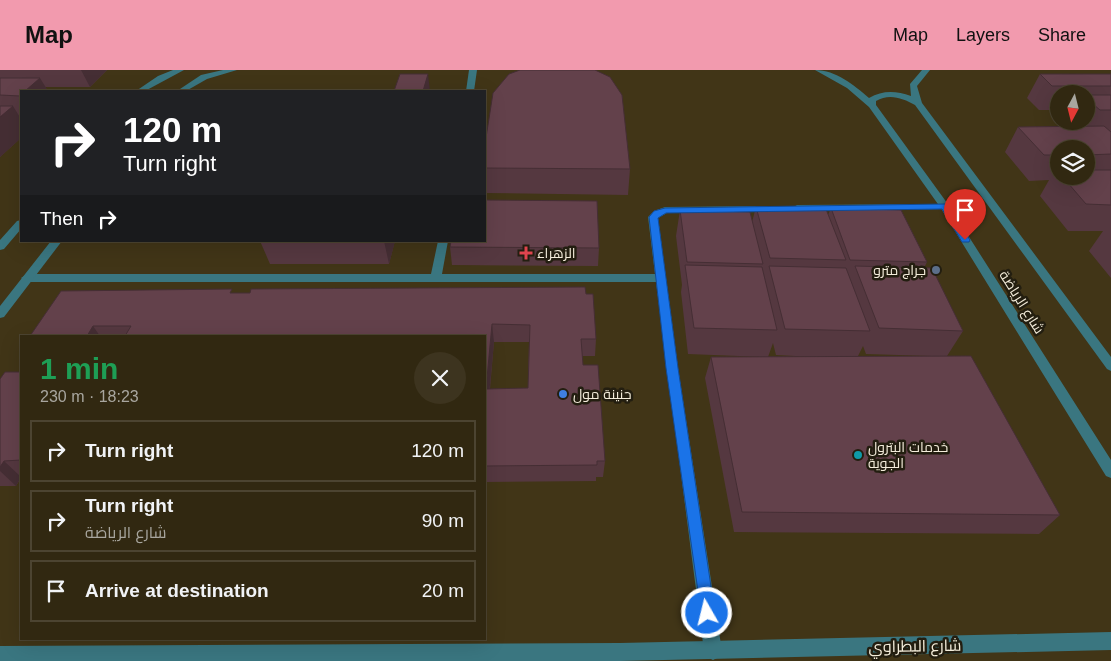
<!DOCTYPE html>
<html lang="en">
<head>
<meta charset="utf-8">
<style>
	body { margin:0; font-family:Arial,Cairo,sans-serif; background:#3d341f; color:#f1f3f6; height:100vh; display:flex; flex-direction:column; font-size:19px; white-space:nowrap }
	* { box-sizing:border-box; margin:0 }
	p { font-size:16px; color:#a8a69f }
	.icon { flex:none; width:28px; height:28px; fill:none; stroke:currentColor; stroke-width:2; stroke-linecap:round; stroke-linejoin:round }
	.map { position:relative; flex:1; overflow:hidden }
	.side { position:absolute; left:20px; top:265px; width:466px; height:305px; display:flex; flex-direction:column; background:#312811; border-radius:0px; box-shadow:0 5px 20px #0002,0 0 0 1px #4c4431 }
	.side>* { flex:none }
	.guide { position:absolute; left:20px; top:20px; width:466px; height:152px; border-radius:0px; box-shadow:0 5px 20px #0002,0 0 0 1px #4c4431; background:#202124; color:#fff; overflow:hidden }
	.needle { width:32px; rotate:187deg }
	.tools { position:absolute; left:1050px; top:15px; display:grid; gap:10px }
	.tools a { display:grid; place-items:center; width:45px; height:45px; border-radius:50%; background:#312811; box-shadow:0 5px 20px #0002,0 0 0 1px #4c4431; font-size:25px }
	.pin { position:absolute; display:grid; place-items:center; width:42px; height:42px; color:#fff; margin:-51px -21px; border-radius:50% 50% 50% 0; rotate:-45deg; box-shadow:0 0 5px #0007 }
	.pin .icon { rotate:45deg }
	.me { position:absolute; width:55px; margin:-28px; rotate:352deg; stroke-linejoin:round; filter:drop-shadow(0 0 4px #0008) }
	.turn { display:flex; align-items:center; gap:18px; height:105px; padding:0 20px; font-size:22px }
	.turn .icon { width:65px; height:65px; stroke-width:2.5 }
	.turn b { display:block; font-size:35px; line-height:42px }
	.then { display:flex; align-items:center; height:48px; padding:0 20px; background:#0003; gap:10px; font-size:19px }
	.round { display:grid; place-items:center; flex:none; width:52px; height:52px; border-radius:26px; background:#3d341f }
	.head { display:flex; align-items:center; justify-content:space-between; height:85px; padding:0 20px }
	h1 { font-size:30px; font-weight:800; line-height:38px; color:#1e9e55 }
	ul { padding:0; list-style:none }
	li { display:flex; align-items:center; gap:15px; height:62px; margin:0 10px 8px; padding:0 10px; border:2px solid #4c4431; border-radius:0px }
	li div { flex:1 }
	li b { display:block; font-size:19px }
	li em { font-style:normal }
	header { display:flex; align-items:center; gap:30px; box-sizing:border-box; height:70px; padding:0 25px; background:#f29aae; color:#111 }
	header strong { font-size:24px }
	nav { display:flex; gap:28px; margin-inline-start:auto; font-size:18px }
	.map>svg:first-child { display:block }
</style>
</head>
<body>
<header>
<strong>Map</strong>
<nav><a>Map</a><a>Layers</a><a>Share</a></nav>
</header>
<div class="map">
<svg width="1111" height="591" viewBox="0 0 1111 591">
	<rect width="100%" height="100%" fill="#413517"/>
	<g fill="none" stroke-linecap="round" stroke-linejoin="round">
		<!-- minor -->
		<path fill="#3a7680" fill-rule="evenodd" d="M469 0H477L474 21H466Z
			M945 134 948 135V139L797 141 792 138 797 135Z
			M772 136 776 137V141L667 143 658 148 678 298 722 581 719 587 713 590 707 587 704 581 656 212H27L21 208 27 204H431L438 171H448L442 204H655L648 147 654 141 665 137Z"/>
		<!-- tertiary -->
		<path fill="#3a7680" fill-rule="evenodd" d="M173 0H184L145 21H136L158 6Z
			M223 0H237L207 9 186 21H177L201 5Z
			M815 0C836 0 854 15 869 28 883 20 896 21 911 26L910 14 922 0H930L917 16 922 33 1111 287V301L1107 299 915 35C903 28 889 23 876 31V35L950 137 1111 390V408L1106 406 940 137 869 37 847 18Z
			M21 150V159L4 179 0 180V170L17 151Z
			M51 171H62L4 247 0 248V236Z
			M1111 562V580L620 591H0V576L620 573Z"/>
	</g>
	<!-- wall -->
	<path fill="#553840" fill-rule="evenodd" d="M0 0H107L90 17H45L48 21H21V68L0 87Z
		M1040 4H1111V208L1089 181 1103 161H1068L1040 126 1049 110 1029 111 1005 82 1018 57 1075 56 1070 51H1086V24H1059V40H1039L1027 28ZM1059 79H1086V106H1059Z
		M485 74 630 99 628 125 485 123Z
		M756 137 828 145 831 138 927 192 924 198 963 261 947 286 1060 445 1039 464 734 462 705 308 711 287H766L688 284 681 222 682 215 676 166 680 140 752 152ZM773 273 776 285 814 287H768ZM863 276 866 284 931 286H858Z
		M260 171H395L389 194H270Z
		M450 177 599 178 598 196 452 195Z
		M234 223 586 224 596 269 595 286H582L583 295 605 391 603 407H596V411L485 412V266H30ZM494 272H529L528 318 490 319Z
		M21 302V408L16 416H0V309Z"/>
	<!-- shaded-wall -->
	<path fill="#452e34" d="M81 0H107L90 17Z
		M428 4 430 21H423Z
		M40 8 48 21H25Z
		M13 36 21 49V68L0 87V47Z
		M384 171H395L389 194Z
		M492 254 494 272 488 336 486 319Z
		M93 256 100 266H87Z
		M4 391 21 407 16 416 0 401V397Z"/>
	<!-- building -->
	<path fill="#63414b" stroke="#452e34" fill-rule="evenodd" d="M520 0H595L610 7 622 25 630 99 485 98V74L493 23 509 4Z
		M400 4H428L423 21H394Z
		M1040 4H1111V16H1052Z
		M0 8H40L25 21H21V25L20 26 0 25Z
		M1086 25H1111V40H1100L1086 28Z
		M0 36H13L0 47Z
		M1104 56 1111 62V84L1086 85V79H1059V85H1044L1018 57Z
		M1086 100H1111V135L1086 134 1062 106H1086Z
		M485 130 597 131 599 178 450 177 451 171H485Z
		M756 137 826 139 846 190 770 188Z
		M831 138 901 140 927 192 850 190Z
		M680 140 750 142 763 194 687 192Z
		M685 195 762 197 777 260 694 258Z
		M769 196 846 198 870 261 785 259Z
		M855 196 932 198 963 261 879 258Z
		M585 217 586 224H593L596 269H581L583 295H598L605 391H597V395L485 396V266H125L131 256H93L87 266H30L61 221 232 219 230 223H250L251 219ZM492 254 530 255 528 318 486 319Z
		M971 286 1060 445 742 442 711 287Z
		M5 302H21V390L4 391 0 397V309Z"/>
	<!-- route -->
	<path fill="#1a73e8" stroke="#114b97" d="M945 134 949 137 970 170 969 172H962L942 139 666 143 658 148 678 298 715 543 713 549 707 551 702 549 666 298 649 147 654 141 665 138Z"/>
	<!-- markers -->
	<path fill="#e0444e" stroke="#231e10" stroke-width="2" d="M523.5 175.5h5v5h5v5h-5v5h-5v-5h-5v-5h5z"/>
	<circle fill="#5c6f8a" stroke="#231e10" stroke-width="2" cx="936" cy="200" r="5"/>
	<circle fill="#3f7fe0" stroke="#231e10" stroke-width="2" cx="563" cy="324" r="5"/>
	<circle fill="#0f9aa8" stroke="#231e10" stroke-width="2" cx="858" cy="385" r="5"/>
	<g text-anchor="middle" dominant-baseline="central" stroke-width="5" stroke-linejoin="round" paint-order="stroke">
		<!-- poi labels -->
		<g font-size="14" fill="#f4eddb" stroke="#231e10" text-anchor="start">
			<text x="537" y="183">الزهراء</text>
			<text x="926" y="200" text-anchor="end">جراج مترو</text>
			<text x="573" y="324">جنينة مول</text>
			<text x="868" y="377">خدمات البترول<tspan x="868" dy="16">الجوية</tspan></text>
		</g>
		<!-- street labels -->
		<g font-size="14" fill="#f4eddb" stroke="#231e10">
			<text transform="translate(1022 232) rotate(58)">شارع الرياضة</text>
		</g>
		<!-- near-street labels -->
		<g font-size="16" fill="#f4eddb" stroke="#231e10">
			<text transform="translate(915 576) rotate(-1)">شارع البطراوي</text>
		</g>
	</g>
</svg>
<div class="tools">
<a><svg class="needle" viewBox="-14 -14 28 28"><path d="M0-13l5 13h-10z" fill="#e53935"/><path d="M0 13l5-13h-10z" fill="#a8a69f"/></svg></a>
<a><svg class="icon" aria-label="layers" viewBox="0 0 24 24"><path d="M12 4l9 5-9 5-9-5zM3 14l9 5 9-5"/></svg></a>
</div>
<div class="pin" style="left:965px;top:170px;background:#d93025"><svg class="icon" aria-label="arrive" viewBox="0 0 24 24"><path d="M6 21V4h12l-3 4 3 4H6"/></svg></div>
<svg class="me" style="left:707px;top:543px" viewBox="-20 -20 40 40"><circle r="17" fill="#1a73e8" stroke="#fff" stroke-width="3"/><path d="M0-11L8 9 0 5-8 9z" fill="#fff"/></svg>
<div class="guide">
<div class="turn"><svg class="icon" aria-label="right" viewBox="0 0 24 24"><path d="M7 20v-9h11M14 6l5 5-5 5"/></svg><div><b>120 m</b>Turn right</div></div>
<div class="then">Then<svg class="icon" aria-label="right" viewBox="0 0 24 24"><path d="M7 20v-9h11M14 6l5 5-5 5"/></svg></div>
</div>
<section class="side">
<div class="head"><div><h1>1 min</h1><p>230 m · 18:23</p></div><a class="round"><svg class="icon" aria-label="close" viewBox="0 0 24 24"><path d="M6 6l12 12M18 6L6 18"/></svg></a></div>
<ul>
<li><svg class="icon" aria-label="right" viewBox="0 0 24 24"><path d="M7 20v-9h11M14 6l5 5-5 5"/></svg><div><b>Turn right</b></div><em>120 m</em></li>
<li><svg class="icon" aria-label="right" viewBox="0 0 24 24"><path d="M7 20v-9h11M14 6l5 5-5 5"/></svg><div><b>Turn right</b><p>شارع الرياضة</p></div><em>90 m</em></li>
<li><svg class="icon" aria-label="arrive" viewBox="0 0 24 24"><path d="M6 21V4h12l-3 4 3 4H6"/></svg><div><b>Arrive at destination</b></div><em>20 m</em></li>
</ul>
</section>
</div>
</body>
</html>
